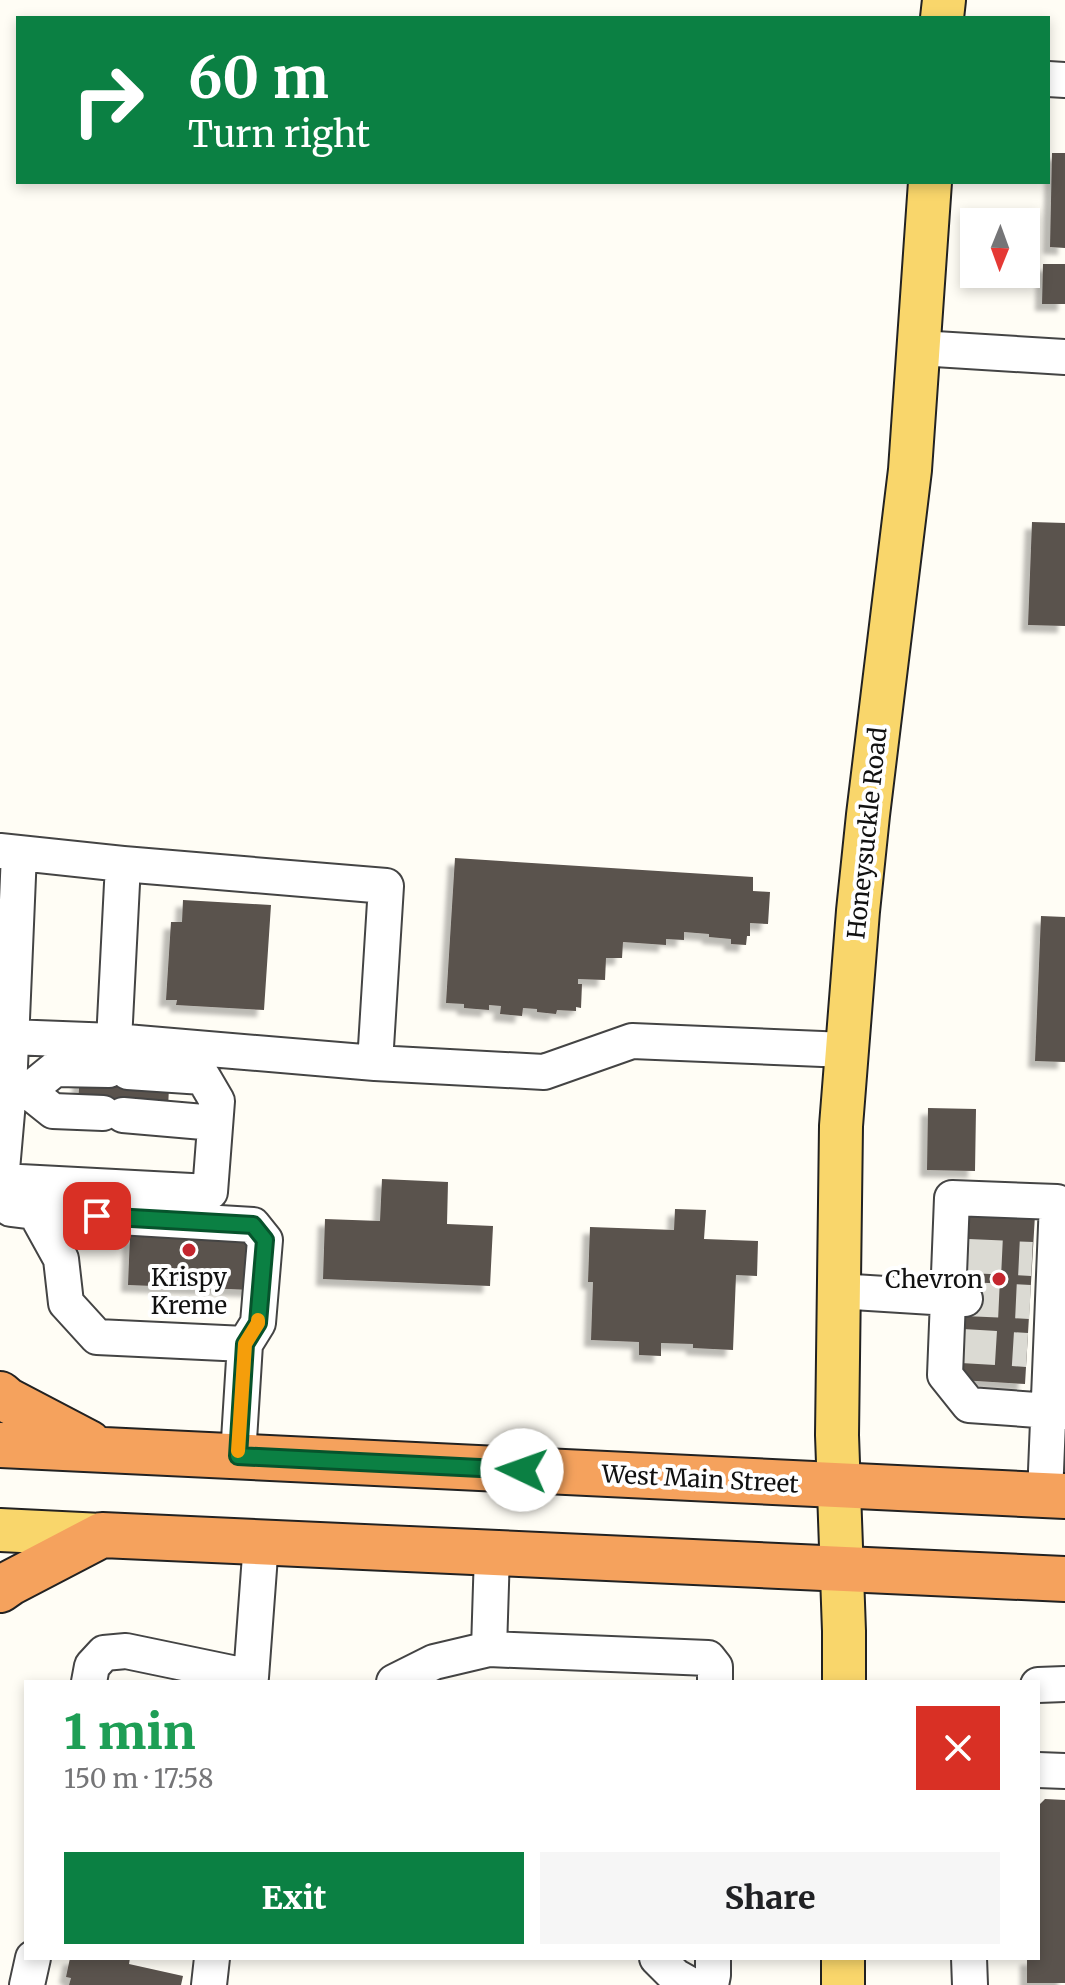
<!DOCTYPE html>
<html lang="en">
<head>
<meta charset="utf-8">
<style>
	body { margin:0; font-family:Merriweather,serif; background:#f6f6f6; color:#202124; height:100vh; display:flex; flex-direction:column; font-size:30px; white-space:nowrap }
	* { box-sizing:border-box; margin:0 }
	p { font-size:26px; color:#757577 }
	.icon { flex:none; width:44px; height:44px; fill:none; stroke:currentColor; stroke-width:2; stroke-linecap:round; stroke-linejoin:round }
	.map { position:relative; flex:1; overflow:hidden }
	.sheet { position:absolute; left:24px; top:1680px; width:1016px; height:280px; display:flex; flex-direction:column; background:#fff; border-radius:0px; box-shadow:0 4px 12px #0003 }
	.sheet>* { flex:none }
	.banner { position:absolute; left:16px; top:16px; width:1034px; height:168px; border-radius:0px; box-shadow:0 4px 12px #0003; background:#0b8043; color:#fff; overflow:hidden }
	.needle { width:52px; rotate:181deg }
	.buttons { position:absolute; left:960px; top:208px; display:grid; gap:16px }
	.buttons a { display:grid; place-items:center; width:80px; height:80px; border-radius:0px; background:#fff; box-shadow:0 4px 12px #0003; font-size:40px }
	.pin { position:absolute; display:grid; place-items:center; width:68px; height:68px; color:#fff; margin:-34px; border-radius:16px; box-shadow:0 4px 12px #0006 }
	.me { position:absolute; width:88px; margin:-44px; rotate:273deg; stroke-linejoin:round; filter:drop-shadow(0 0 6px #0008) }
	.turn { display:flex; align-items:center; gap:28px; height:168px; padding:0 40px; font-size:36px }
	.turn .icon { width:104px; height:104px; stroke-width:2.5 }
	.turn b { display:block; font-size:56px; line-height:68px }
	.round { display:grid; place-items:center; flex:none; width:84px; height:84px; border-radius:0px; background:#f6f6f6 }
	.summary { display:flex; align-items:center; justify-content:space-between; height:136px; padding:0 40px }
	h1 { font-size:48px; font-weight:800; line-height:60px; color:#1e9e55 }
	.button { display:flex; gap:16px; margin-top:auto; padding:16px 40px }
	.button a { flex:1; height:92px; border-radius:0px; background:#0b8043; color:#fff; font-size:32px; font-weight:800; line-height:92px; text-align:center }
	.button a+a { background:#f6f6f6; color:#202124 }
	.map>svg:first-child { display:block }
</style>
</head>
<body>
<div class="map">
<svg width="1065" height="1985" viewBox="0 0 1065 1985">
	<defs>
		<filter id="shadow"><feDropShadow dx="-7" dy="7" stdDeviation="2" flood-color="#0004"/></filter>
	</defs>
	<rect width="100%" height="100%" fill="#fffdf5"/>
	<!-- building -->
	<path fill="#5a524d" filter="url(#shadow)" d="M1052 153H1065V248L1050 247Z
		M1043 264H1065V304H1042Z
		M1032 522 1065 523V626L1028 625Z
		M455 858 753 877V891L770 892 768 924 750 923V936H747L746 945 731 944V939L709 937V934L684 932V940L666 939V945L623 942 622 958H606L605 980 578 979V984H582L581 1008 576 1007V1011L557 1010 556 1014 537 1012V1009L523 1008 522 1016 500 1014 501 1006 489 1005V1010L464 1008V1004L446 1003Z
		M183 900 271 905 264 1010 176 1005 177 1000H166L171 922H182Z
		M1041 916 1065 917V1062L1035 1061Z
		M80 1075 169 1087 168 1109 78 1102Z
		M928 1108 976 1109 975 1171 927 1170Z
		M382 1179 448 1182 447 1224 493 1226 490 1286 323 1279 325 1219 380 1221Z
		M675 1209 706 1210 704 1239 758 1241 757 1276 736 1275 733 1350 693 1348V1344L661 1343V1356L639 1355V1342L591 1340 593 1282H588L590 1227 674 1230Z
		M970 1211 1035 1215 1025 1384 960 1380Z
		M130 1235 249 1239 253 1290 128 1285Z
		M1045 1799 1065 1800V1983H1027V1958H1038V1806Z
		M70 1958H130L129 1964 183 1976 181 1985H69L71 1978 66 1977Z"/>
	<g fill="none" stroke-linecap="round" stroke-linejoin="round">
		<!-- minor-tunnel -->
		<path stroke="#dbdad3" stroke-width="34" stroke-dasharray="34 17" stroke-linecap="butt" d="M968 1256 1032 1259
			M965 1299 1030 1302
			M962 1346 1027 1350"/>
		<defs>
			<path id="minor" d="M1048 79 1065 80
				M919 348 1065 357
				M0 851 123 864 386 886 375 1063 114 1041 123 864
				M19 853 9 1090 1 1181 11 1209 35 1212 61 1259 66 1303 97 1337 245 1344 238 1456
				M10 1037 114 1041
				M375 1063 544 1072 632 1041 846 1050
				M9 1090 28 1091 55 1069 109 1070
				M28 1091 53 1111 103 1113
				M123 1115 215 1123
				M1 1181 210 1192 217 1101 203 1077 128 1072
				M35 1212 253 1225 265 1240 258 1323 245 1344
				M837 1291 965 1299
				M1045 1495 1057 1202 952 1198 945 1375 969 1405 1065 1412
				M492 1553 489 1649 708 1658 715 1667V1682
				M89 1682 92 1666 104 1653 126 1651 251 1677 261 1542
				M394 1682 434 1662 489 1649
				M1038 1685 1065 1684
				M1038 1770 1065 1771
				M657 1958 675 1976 691 1985
				M969 1958 970 1985
				M27 1985 33 1958
				M209 1985 212 1958
				M711 1985 713 1975V1958"/>
			<path id="major" d="M942 18 944 0
				M0 1530 102 1535
				M844 1682V1631L837 1435 841 1126 858 911 868 815 910 470 930 182
				M843 1958V1985"/>
			<path id="highway" d="M0 1394 7 1400 89 1443
				M0 1445 1065 1496
				M0 1590 10 1583 102 1535 1065 1579"/>
		</defs>
		<!-- minor casing -->
		<use href="#minor" stroke="#444" stroke-width="38"/>
		<!-- major casing -->
		<use href="#major" stroke="#222" stroke-width="46"/>
		<!-- highway casing -->
		<use href="#highway" stroke="#222" stroke-width="48"/>
		<!-- minor -->
		<use href="#minor" stroke="#fff" stroke-width="34"/>
		<!-- major -->
		<use href="#major" stroke="#f9d66b" stroke-width="42"/>
		<!-- highway -->
		<use href="#highway" stroke="#f5a25d" stroke-width="44"/>
	</g>
	<g fill="none" stroke-linecap="round" stroke-linejoin="round">
		<defs>
			<path id="route" d="M97 1216 253 1225 265 1240 258 1323 245 1344 238 1456 522 1470"/>
		</defs>
		<!-- route casing -->
		<use href="#route" stroke="#07532c" stroke-width="20"/>
		<!-- route -->
		<use href="#route" stroke="#0b8043" stroke-width="14"/>
		<!-- slow -->
		<path stroke="#f59e0b" stroke-width="14" d="M238 1451 245 1344 258 1323V1320"/>
	</g>
	<!-- markers -->
	<g fill="#c4262e" stroke="#fff" stroke-width="3">
		<circle cx="189" cy="1250" r="8"/>
		<circle cx="999" cy="1279" r="8"/>
	</g>
	<g text-anchor="middle" dominant-baseline="central" stroke-width="8" stroke-linejoin="round" paint-order="stroke">
		<!-- street labels -->
		<g font-size="24" fill="#111" stroke="#fff">
			<text transform="translate(867 833) rotate(-84)">Honeysuckle Road</text>
			<text transform="translate(700 1479) rotate(3)">West Main Street</text>
		</g>
		<!-- poi labels -->
		<g font-size="24" fill="#111" stroke="#fff">
			<text x="189" y="1277">Krispy<tspan x="189" dy="28">Kreme</tspan></text>
			<text x="983" y="1279" text-anchor="end">Chevron</text>
		</g>
	</g>
</svg>
<div class="buttons">
<a><svg class="needle" viewBox="-14 -14 28 28"><path d="M0-13l5 13h-10z" fill="#e53935"/><path d="M0 13l5-13h-10z" fill="#757577"/></svg></a>
</div>
<div class="pin" style="left:97px;top:1216px;background:#d93025"><svg class="icon" aria-label="arrive" viewBox="0 0 24 24"><path d="M6 21V4h12l-3 4 3 4H6"/></svg></div>
<svg class="me" style="left:522px;top:1470px" viewBox="-20 -20 40 40"><circle r="19" fill="#fff"/><path d="M0-13L10 11 0 6-10 11z" fill="#0b8043"/></svg>
<div class="banner">
<div class="turn"><svg class="icon" aria-label="right" viewBox="0 0 24 24"><path d="M7 20v-9h11M14 6l5 5-5 5"/></svg><div><b>60 m</b>Turn right</div></div>
</div>
<section class="sheet">
<div class="summary"><div><h1>1 min</h1><p>150 m · 17:58</p></div><a class="round" style="background:#d93025;color:#fff"><svg class="icon" aria-label="close" viewBox="0 0 24 24"><path d="M6 6l12 12M18 6L6 18"/></svg></a></div>
<div class="button"><a>Exit</a><a>Share</a></div>
</section>
</div>
</body>
</html>
